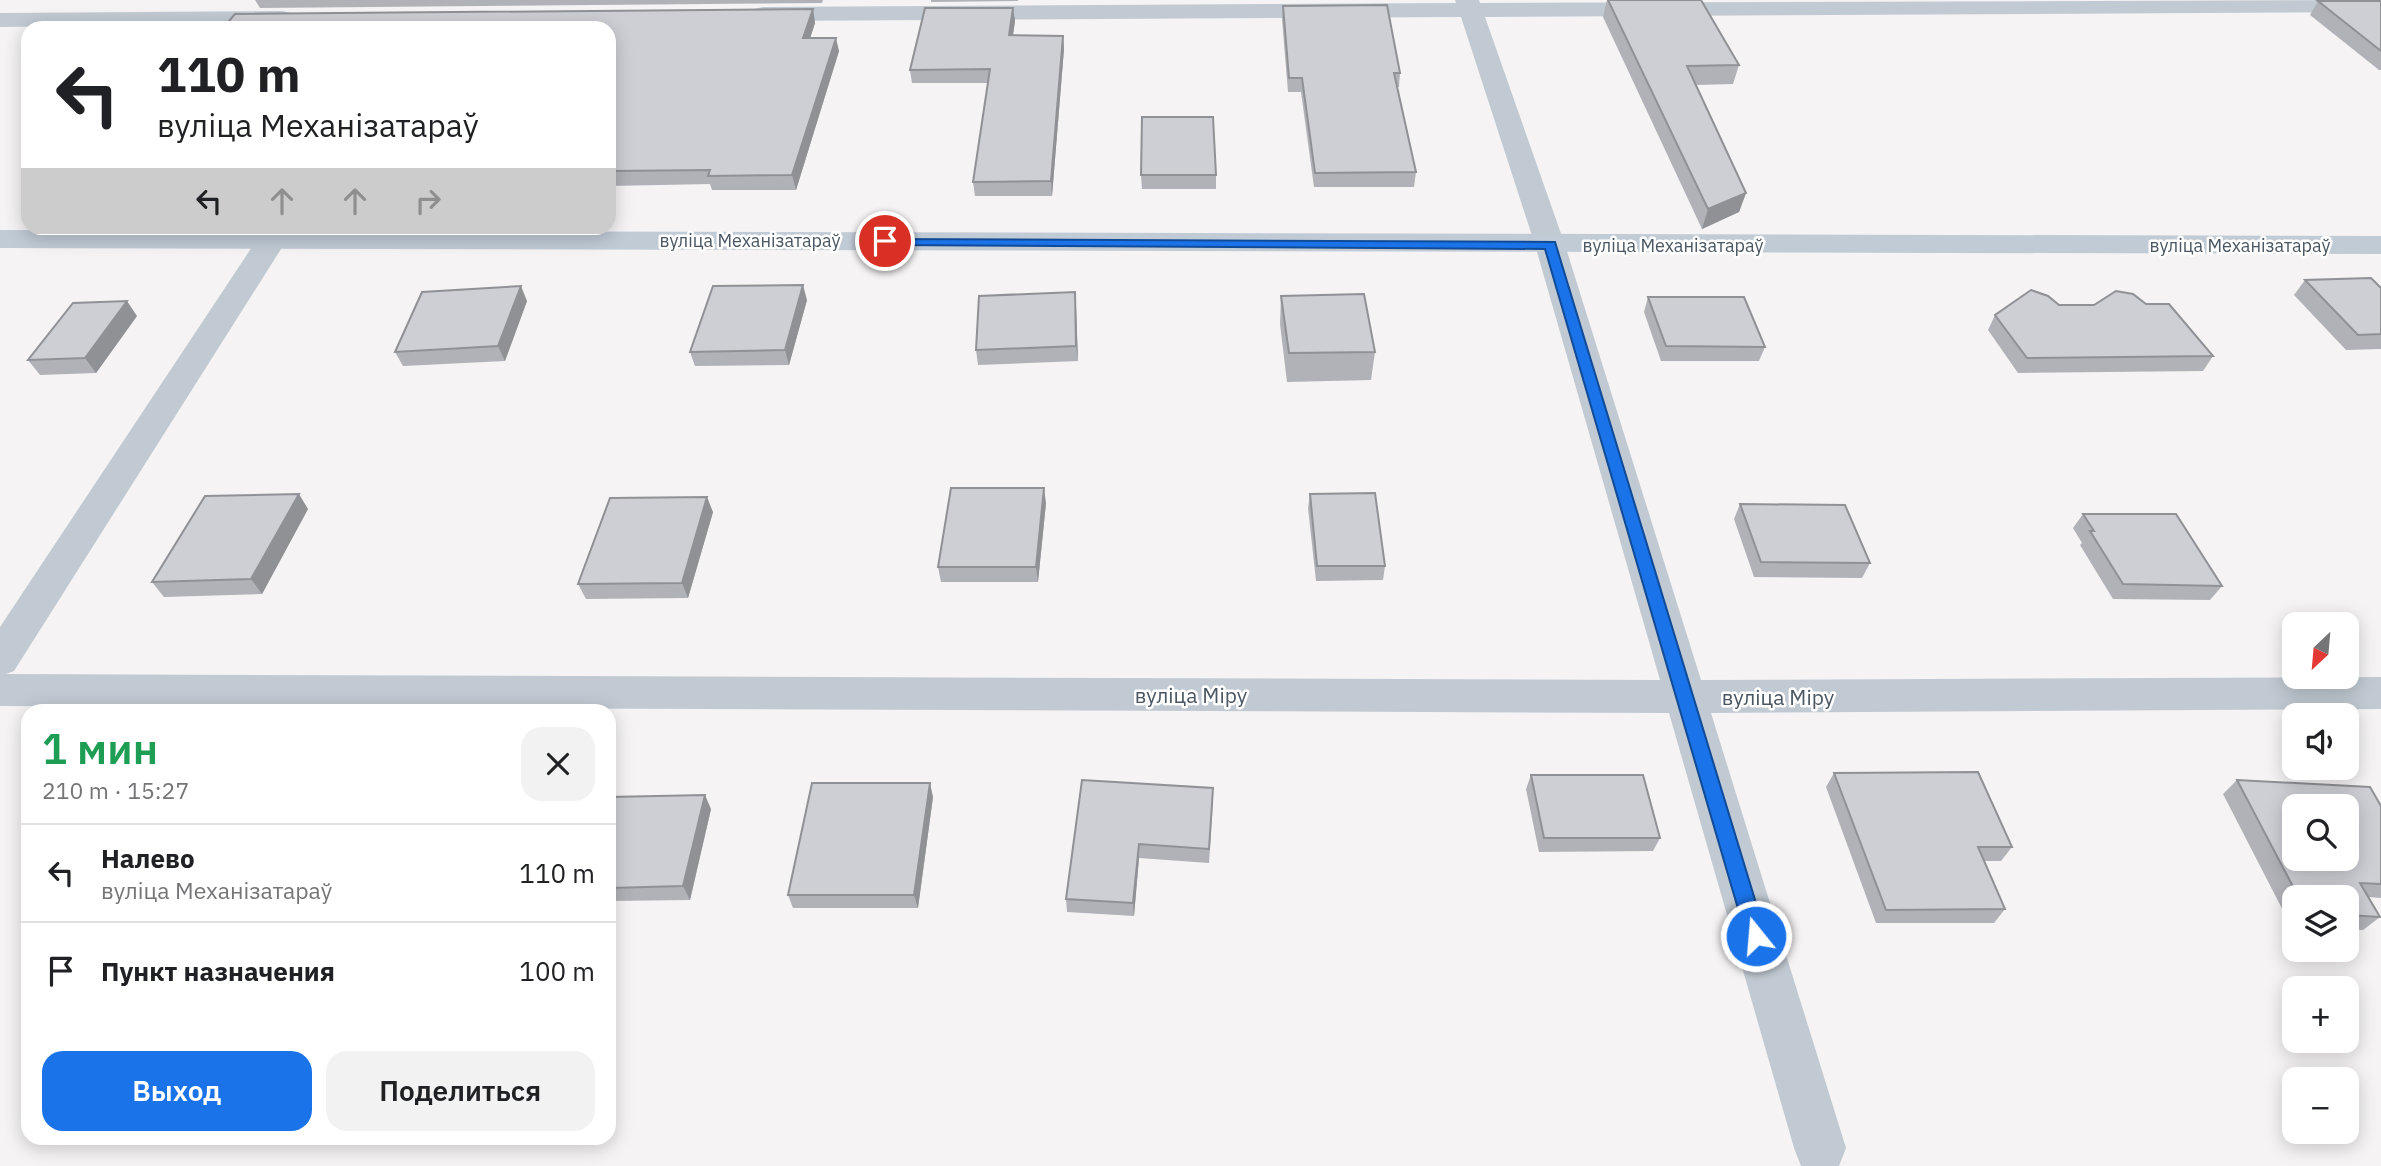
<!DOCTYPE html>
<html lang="ru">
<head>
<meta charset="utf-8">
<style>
	body { margin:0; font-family:"IBM Plex Sans",sans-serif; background:#f2f2f2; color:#202124; height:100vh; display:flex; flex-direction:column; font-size:26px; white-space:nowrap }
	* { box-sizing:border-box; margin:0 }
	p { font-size:23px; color:#757577 }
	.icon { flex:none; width:38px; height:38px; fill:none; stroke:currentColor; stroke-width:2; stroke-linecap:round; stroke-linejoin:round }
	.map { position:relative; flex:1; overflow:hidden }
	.sheet { position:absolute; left:21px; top:704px; width:595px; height:441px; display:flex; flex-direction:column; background:#fff; border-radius:21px; box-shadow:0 4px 18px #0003 }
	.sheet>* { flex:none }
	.hud { position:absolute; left:21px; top:21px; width:595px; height:214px; border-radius:21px; box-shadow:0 4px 18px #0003; background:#fff; color:#202124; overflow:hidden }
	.needle { width:46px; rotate:206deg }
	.fabs { position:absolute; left:2282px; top:612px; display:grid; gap:14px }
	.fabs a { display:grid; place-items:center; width:77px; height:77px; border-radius:14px; background:#fff; box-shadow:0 4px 18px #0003; font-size:35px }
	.pin { position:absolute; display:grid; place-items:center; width:60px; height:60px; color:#fff; margin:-30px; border:4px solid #fff; border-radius:50%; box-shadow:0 2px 7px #0007 }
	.me { position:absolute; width:77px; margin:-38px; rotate:343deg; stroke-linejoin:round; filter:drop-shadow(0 0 5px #0008) }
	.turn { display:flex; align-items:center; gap:24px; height:147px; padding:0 21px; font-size:32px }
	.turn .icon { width:91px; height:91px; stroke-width:2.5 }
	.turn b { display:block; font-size:49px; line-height:60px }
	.lanes { display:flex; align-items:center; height:66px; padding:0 21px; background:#0003; justify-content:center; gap:35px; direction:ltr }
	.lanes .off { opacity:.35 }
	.round { display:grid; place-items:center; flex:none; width:74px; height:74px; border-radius:21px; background:#f2f2f2 }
	.overview { display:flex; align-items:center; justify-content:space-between; height:119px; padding:0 21px }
	h1 { font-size:42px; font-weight:600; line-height:52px; color:#1e9e55 }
	.action { display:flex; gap:14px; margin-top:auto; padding:14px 21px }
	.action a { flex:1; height:80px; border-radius:21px; background:#1a73e8; color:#fff; font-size:28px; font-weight:600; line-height:80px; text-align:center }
	.action a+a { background:#f2f2f2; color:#202124 }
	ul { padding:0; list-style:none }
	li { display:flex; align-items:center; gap:21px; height:98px; padding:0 21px; border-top:2px solid #e0e0e0 }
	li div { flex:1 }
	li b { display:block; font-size:26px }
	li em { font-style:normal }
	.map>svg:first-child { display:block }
</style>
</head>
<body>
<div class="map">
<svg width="2381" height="1166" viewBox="0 0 2381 1166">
	<rect width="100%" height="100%" fill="#f5f3f3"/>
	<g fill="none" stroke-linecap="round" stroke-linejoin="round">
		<!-- street -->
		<path fill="#c1cad2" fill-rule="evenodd" d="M1455 0H1479L1480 3 2381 0V12L1485 17 1565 245 1701 680 2381 677V709L1711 713 1846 1148 1839 1166H1801L1794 1148 1669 713 0 706V627L258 238 262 232 273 229 284 232 288 238 14 671 6 674 1660 680 1535 245 1461 17 763 21 754 19 751 14 754 9 763 7 1456 3Z
			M282 11 291 13 294 18 291 23 0 27V13Z"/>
		<!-- secondary -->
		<path fill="#c1cbd6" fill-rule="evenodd" d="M0 230 2381 236V254L0 248Z"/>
	</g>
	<!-- wall -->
	<path fill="#b0b2b7" d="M255 0H823L822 3 260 8Z
		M931 0H1018V1L931 2Z
		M1607 0H1701L1739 65 1733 84 1696 85 1746 193 1739 212 1702 229 1603 17Z
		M2318 1H2381V70H2379L2310 15Z
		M1283 6 1400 73 1399 87H1397L1416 172 1414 187H1314L1301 92H1288L1282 19Z
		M1013 8 1015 21 1013 35 1063 36 1064 49 1052 196H975L973 182 988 83H912L910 70Z
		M813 9 815 23 810 38 839 51 796 190H712L710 184 609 186V28Z
		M1141 175H1216V189H1142Z
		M2305 280 2381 288V349L2346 350 2294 295Z
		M1281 296 1375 352 1371 380 1287 382 1280 324Z
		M1648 297 1765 347 1759 361H1661L1644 312Z
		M807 300 789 365 695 366 690 352Z
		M527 301 505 361 403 366 395 352Z
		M2059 305 2213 356 2203 371 2018 373 1988 330 1995 315Z
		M1076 307 1078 361 978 365 976 350Z
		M137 316 96 373 40 375 28 360Z
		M1310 494 1385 566 1383 580 1316 581 1308 508Z
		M1046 503 1038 582H941L938 567Z
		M1740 504 1870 563 1862 578 1754 577 1734 519Z
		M308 509 262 594 164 597 152 582Z
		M713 512 688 598 586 599 578 584Z
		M2083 514 2222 586 2210 600 2113 599 2080 545 2082 543 2073 528Z
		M1834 773 2012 847 2001 861H1984L2005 909 1994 923H1876L1826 787Z
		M1531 775 1660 838 1653 851 1539 852 1526 789Z
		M1082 780 1213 802 1209 863 1139 858 1134 916 1067 912 1066 899Z
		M2237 780 2381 806V898L2369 897 2380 917 2363 930 2347 929V898H2294V926H2291L2223 794Z
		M609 797 711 809 690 900 609 901Z
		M933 797 918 908H793L788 895Z"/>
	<!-- shaded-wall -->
	<path fill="#909195" d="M1013 8 1015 21 1011 49 1009 35Z
		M813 9 815 23 806 51 803 38Z
		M1063 36 1064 49 1052 196 1051 181Z
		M836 38 839 51 796 190 792 175Z
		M1746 193 1739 212 1702 229 1708 209Z
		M803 285 807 300 789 365 785 350Z
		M521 286 527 301 505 361 498 346Z
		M1075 292 1076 307 1078 361 1076 346Z
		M127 301 137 316 96 373 85 358Z
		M1044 488 1046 503 1038 582 1036 567Z
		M299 494 308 509 262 594 251 579Z
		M707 497 713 512 688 598 682 583Z
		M930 783 933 797 918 908 914 895Z
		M705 795 711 809 690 900 683 886Z
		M1139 844V858L1134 916 1133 903Z"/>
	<!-- building -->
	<path fill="#cdcfd5" stroke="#909195" stroke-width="2" fill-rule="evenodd" d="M1608 0H1701L1739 65 1687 66 1746 193 1708 209Z
		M2318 1H2381V51Z
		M1387 5 1400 73H1394L1416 172 1315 173 1302 78H1289L1283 6Z
		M925 8H1013L1009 35 1063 36 1051 181 973 182 990 69 910 70Z
		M813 9 803 38H836L792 175 708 176 710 170 609 171V28H223L235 14Z
		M1142 117H1213L1216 175H1141Z
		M2371 278 2381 288V334L2358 335 2305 280Z
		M803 285 785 350 690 352 713 286Z
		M521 286 498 346 395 352 422 292Z
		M2031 290 2048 296 2059 305H2094L2116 291 2133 294 2146 304H2169L2213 356 2027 358 1995 315Z
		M1075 292 1076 346 976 350 979 296Z
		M1364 294 1375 352 1289 353 1281 296Z
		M1648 297H1744L1765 347 1666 346Z
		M127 301 85 358 28 360 73 303Z
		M951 488H1044L1036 567H938Z
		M1375 493 1385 566H1317L1310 494Z
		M299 494 251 579 152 582 205 496Z
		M707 497 682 583 578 584 610 498Z
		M1740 504 1845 505 1870 563 1761 562Z
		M2083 514H2176L2222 586 2123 584 2090 531H2094Z
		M1978 772 2012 847H1978L2005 909 1886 910 1834 773Z
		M1531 775H1643L1660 838H1544Z
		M1082 780 1213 788 1209 849 1139 844 1133 903 1066 899Z
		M2237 780 2370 787 2381 806V884L2360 883 2380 917 2347 915V898H2299ZM2294 807H2347V859H2294Z
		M812 783H930L914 895H788Z
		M705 795 683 886 609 888V797Z"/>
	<!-- route -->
	<path fill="#1a73e8" stroke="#114b97" stroke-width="2" d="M881 239 1555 242 1766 936 1763 942 1756 945 1749 942 1746 936 1545 249 885 245 881 244Z"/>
	<g text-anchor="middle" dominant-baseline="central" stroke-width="5" stroke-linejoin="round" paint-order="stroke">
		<!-- far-street labels -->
		<g font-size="18" fill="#4a5661" stroke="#fff">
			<text x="750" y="240">вуліца Механізатараў</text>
			<text x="1673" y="245">вуліца Механізатараў</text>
			<text x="2240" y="245">вуліца Механізатараў</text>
		</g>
		<!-- street labels -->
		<g font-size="21" fill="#4a5661" stroke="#fff">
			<text x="1191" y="695">вуліца Міру</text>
			<text x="1778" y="697">вуліца Міру</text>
		</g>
	</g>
</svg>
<div class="fabs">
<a><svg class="needle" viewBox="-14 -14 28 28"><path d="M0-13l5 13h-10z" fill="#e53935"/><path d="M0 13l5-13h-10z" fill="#757577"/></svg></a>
<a><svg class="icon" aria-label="sound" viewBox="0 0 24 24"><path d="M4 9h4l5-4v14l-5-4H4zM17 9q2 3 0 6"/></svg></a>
<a><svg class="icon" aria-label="search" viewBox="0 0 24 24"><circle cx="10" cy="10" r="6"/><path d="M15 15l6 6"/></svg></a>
<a><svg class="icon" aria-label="layers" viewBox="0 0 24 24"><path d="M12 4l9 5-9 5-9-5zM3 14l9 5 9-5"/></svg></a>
<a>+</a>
<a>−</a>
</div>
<div class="pin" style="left:885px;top:241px;background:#d93025"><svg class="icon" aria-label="arrive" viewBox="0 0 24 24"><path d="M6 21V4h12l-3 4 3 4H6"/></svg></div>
<svg class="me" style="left:1756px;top:936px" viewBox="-20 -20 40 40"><circle r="17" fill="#1a73e8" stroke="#fff" stroke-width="3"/><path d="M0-11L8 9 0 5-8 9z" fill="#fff"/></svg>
<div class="hud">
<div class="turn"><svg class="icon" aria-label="left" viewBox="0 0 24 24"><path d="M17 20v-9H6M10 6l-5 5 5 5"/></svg><div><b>110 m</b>вуліца Механізатараў</div></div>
<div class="lanes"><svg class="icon" aria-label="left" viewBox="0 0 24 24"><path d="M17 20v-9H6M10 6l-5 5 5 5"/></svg><svg class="icon off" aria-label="ahead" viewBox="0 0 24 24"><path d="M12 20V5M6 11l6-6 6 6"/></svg><svg class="icon off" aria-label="ahead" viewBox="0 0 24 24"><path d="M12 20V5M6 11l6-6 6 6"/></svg><svg class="icon off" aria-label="right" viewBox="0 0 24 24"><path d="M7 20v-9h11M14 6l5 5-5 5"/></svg></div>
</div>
<section class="sheet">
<div class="overview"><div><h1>1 мин</h1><p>210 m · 15:27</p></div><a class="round"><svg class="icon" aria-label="close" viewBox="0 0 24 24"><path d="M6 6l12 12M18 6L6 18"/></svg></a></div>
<ul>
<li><svg class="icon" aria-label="left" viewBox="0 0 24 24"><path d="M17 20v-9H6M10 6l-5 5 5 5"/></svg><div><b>Налево</b><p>вуліца Механізатараў</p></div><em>110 m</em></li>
<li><svg class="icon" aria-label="arrive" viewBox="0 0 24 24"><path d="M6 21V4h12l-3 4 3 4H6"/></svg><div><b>Пункт назначения</b></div><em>100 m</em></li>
</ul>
<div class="action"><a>Выход</a><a>Поделиться</a></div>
</section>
</div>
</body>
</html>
